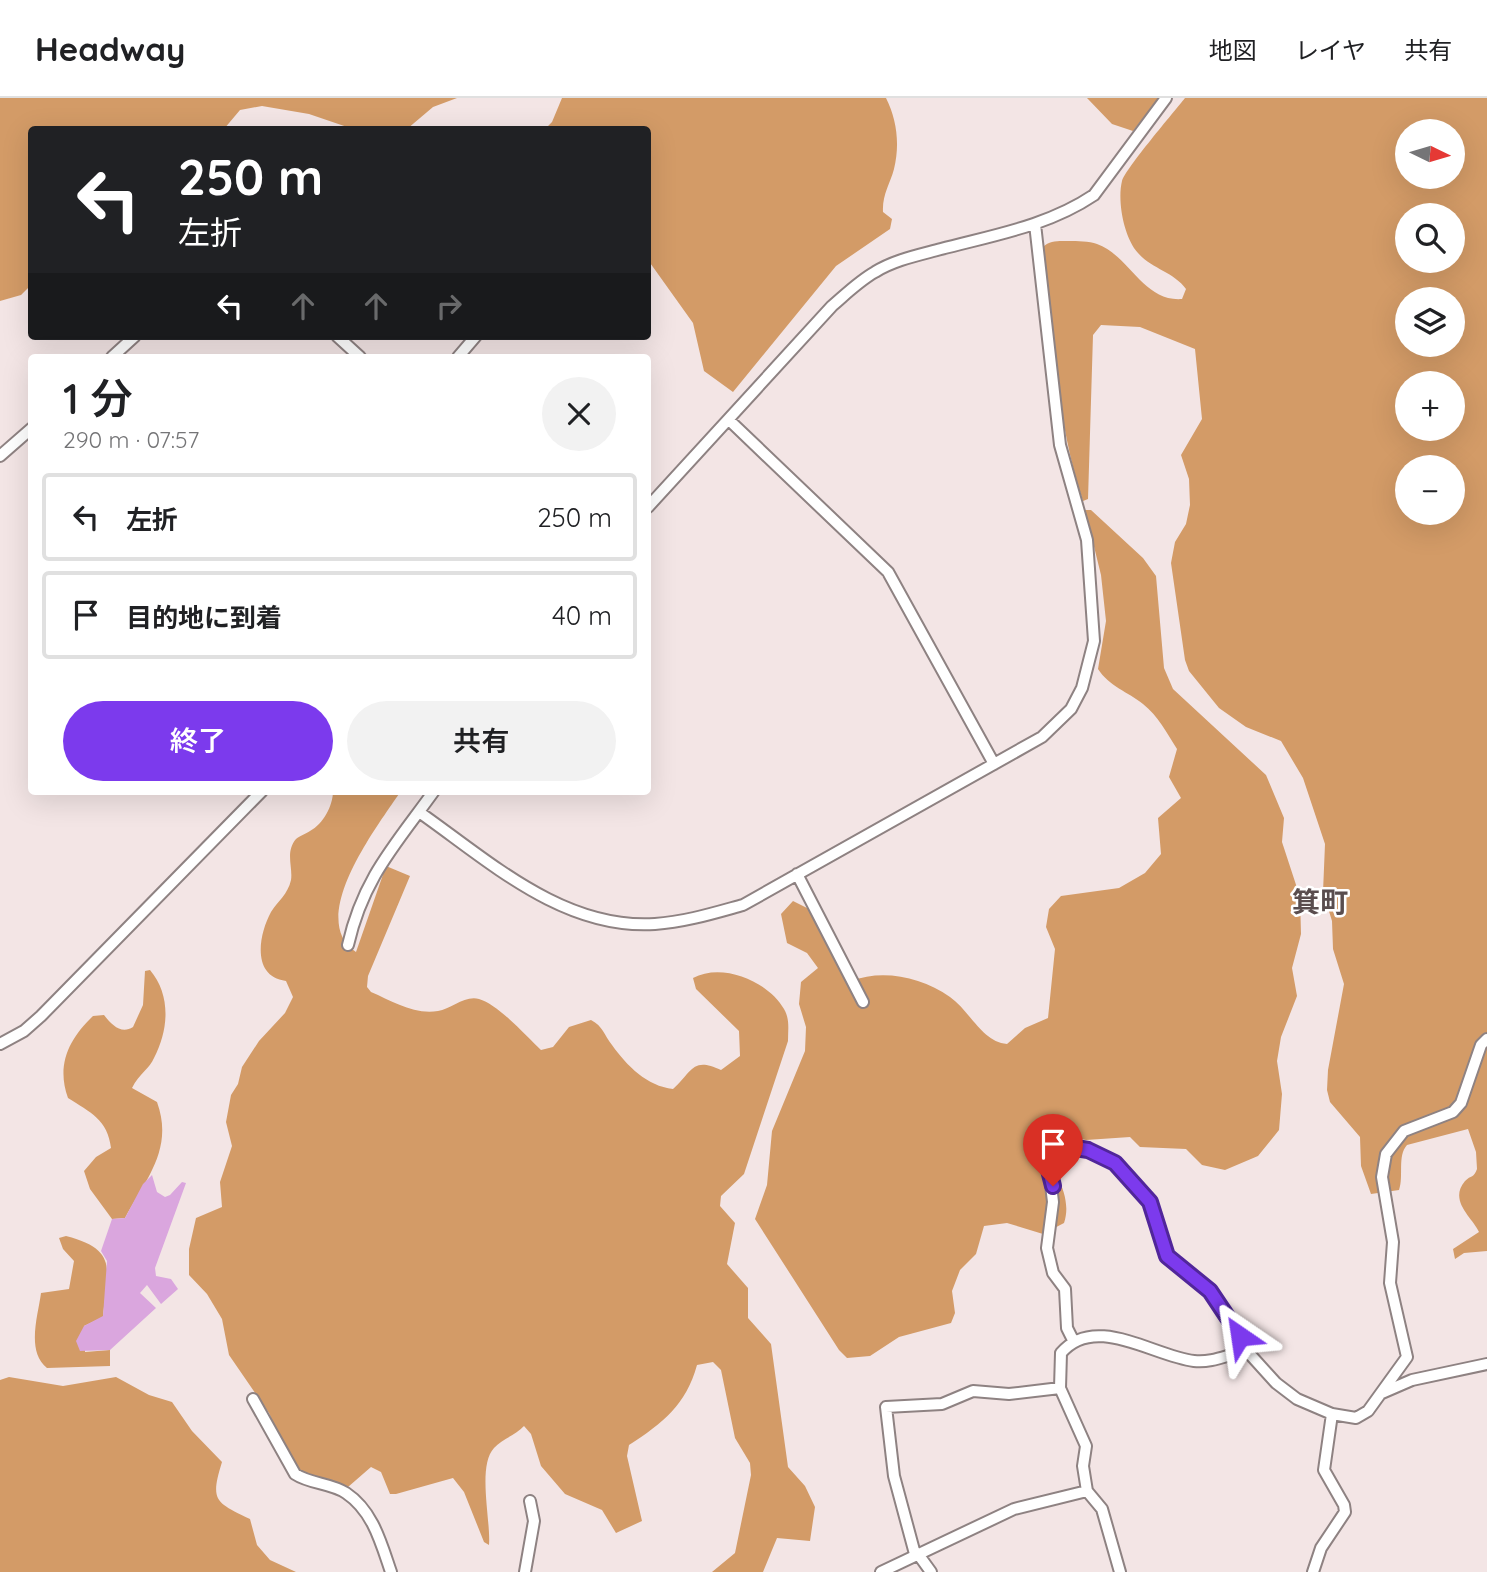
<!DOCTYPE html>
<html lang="ja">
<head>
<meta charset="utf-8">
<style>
	body { margin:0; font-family:Quicksand,"Noto Sans JP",sans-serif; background:#f2f2f2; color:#202124; height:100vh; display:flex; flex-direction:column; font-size:26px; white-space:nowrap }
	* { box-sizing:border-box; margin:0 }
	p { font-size:23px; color:#757577 }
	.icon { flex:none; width:38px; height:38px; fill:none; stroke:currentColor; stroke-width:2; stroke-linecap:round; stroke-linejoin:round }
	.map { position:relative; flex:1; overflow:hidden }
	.panel { position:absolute; left:28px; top:256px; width:623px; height:441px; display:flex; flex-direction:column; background:#fff; border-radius:7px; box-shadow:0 7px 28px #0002 }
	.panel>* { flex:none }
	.banner { position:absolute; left:28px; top:28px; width:623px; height:214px; border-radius:7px; box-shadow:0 7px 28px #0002; background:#202124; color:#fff; overflow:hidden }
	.needle { width:46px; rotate:95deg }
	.controls { position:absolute; left:1395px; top:21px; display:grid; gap:14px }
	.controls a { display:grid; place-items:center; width:70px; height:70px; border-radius:50%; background:#fff; box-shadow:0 7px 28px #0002; font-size:35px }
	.pin { position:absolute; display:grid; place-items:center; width:60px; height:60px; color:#fff; margin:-72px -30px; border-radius:50% 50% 50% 0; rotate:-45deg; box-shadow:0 0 7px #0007 }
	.pin .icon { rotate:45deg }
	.me { position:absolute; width:77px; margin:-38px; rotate:328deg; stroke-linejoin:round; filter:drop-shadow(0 0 5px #0008) }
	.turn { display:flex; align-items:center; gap:24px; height:147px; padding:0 35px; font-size:32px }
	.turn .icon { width:91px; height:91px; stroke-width:2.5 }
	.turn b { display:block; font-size:49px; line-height:60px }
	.lanes { display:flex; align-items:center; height:66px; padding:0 35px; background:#0003; justify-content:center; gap:35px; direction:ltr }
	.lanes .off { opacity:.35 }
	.round { display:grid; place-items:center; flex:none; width:74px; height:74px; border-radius:37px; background:#f2f2f2 }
	.headline { display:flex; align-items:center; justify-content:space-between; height:119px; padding:0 35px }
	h1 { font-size:42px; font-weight:600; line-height:52px }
	.primary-button { display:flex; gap:14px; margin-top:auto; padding:14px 35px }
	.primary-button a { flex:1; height:80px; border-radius:42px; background:#7c3aed; color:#fff; font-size:28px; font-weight:600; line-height:80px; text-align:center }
	.primary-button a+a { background:#f2f2f2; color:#202124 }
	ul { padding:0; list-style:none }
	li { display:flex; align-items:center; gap:21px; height:88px; margin:0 14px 10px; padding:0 21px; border:4px solid #e0e0e0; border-radius:7px }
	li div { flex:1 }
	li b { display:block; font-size:26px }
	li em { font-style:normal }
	header { display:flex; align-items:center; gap:42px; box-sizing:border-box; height:98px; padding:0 35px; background:#fff; border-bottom:2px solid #e0e0e0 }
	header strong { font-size:33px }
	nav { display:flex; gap:38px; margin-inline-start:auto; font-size:24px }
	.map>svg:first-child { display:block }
</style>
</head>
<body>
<header>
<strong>Headway</strong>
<nav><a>地図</a><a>レイヤ</a><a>共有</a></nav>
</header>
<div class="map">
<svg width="1487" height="1474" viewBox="0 0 1487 1474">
	<rect width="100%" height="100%" fill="#f3e5e5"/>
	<!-- forest -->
	<path fill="#d39b67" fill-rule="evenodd" d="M0 0H457L433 9 407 31H353L309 16 262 8 240 12 224 31 32 32 31 187 21 197 0 203Z
		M562 0H886C897 22 900 46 894 71 890 86 882 97 883 114L892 121 890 131 836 168 733 294 704 273 693 225 648 162V32L545 31 552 24Z
		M1087 0H1159L1133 33 1112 26Z
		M1185 0H1487V1153L1464 1155 1455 1161 1453 1151 1479 1134C1473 1120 1448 1103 1465 1083 1471 1077 1474 1080 1477 1071L1476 1054 1468 1031 1407 1047C1397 1058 1404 1078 1399 1092L1371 1096 1361 1068 1360 1039 1330 1004 1327 992 1328 972 1344 886 1333 851 1332 823 1323 794 1325 746 1303 680 1281 643 1246 629 1219 610 1189 573 1185 562 1171 465 1175 444 1186 426 1190 407 1189 381 1181 357 1202 321 1195 251 1140 229 1101 227 1093 237 1088 401 1083 403C1056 322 1053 234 1043 149 1050 142 1059 143 1069 143 1077 143 1089 143 1097 146 1130 158 1143 204 1182 201L1186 191C1174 174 1152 171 1138 155 1124 140 1117 103 1122 83 1126 70 1174 14 1185 0ZM1407 33H1452V79H1407ZM1407 117H1452V163H1407ZM1407 201H1452V247H1407ZM1407 285H1452V331H1407ZM1407 369H1452V415H1407Z
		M1085 412H1091L1143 460 1156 478 1164 570 1173 591 1266 677 1284 720 1282 744 1300 799 1301 836 1292 870 1297 898 1281 939 1277 963 1282 996 1279 1032 1258 1058 1225 1072 1202 1067 1186 1051 1140 1049 1130 1039 1086 1042 1055 1035 1044 1038 1040 1049C1054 1071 1073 1099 1064 1125L1043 1136 1007 1125 984 1128 976 1156 960 1172 952 1193 955 1215 951 1225 899 1239 870 1258 847 1260 839 1252 755 1121 767 1087 772 1033 805 953 806 929 799 906 801 884 818 870 807 855 787 845 781 816 793 803 809 811 851 883C883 871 921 879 950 899 970 913 982 944 1007 946L1025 930 1048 920 1055 851 1046 829 1049 811 1061 798 1119 790 1145 775 1161 756 1158 720 1181 700 1169 679 1177 651C1167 635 1158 618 1143 606 1128 594 1109 588 1098 571L1106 523 1101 477Z
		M333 693H401C379 726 305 821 356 854L386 768 410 778 368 878 367 889 371 894C392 903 414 917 438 913 451 911 465 897 479 901 499 907 526 938 541 952L553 949 569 929 591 922C603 928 604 937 612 947 627 968 647 988 673 991 692 974 692 958 721 972L740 958 739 933 696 891 693 880C722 864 768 883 784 911 790 921 788 932 788 943L744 1076 721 1098 720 1108 735 1125 727 1166 748 1190V1220L771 1246 788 1369 805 1388 815 1409 810 1443 777 1440 763 1474H712L735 1455 751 1377 750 1365 735 1340 721 1272 713 1264 697 1267C686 1307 663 1325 629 1347L627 1358 642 1423 616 1435 602 1412 565 1396 541 1368 531 1336 524 1328C516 1337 502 1341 494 1350 477 1368 491 1423 489 1447L484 1444 464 1394 453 1380 396 1396H390L381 1374 371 1369 348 1389 294 1372 269 1315 229 1257 222 1221 207 1196 189 1177V1151L196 1120 222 1109 220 1084 232 1048 226 1024 231 997 238 986 242 969 259 943 285 915 293 899 286 883C252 879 258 838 271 814 278 803 288 796 291 782 293 769 285 754 296 741 299 738 306 736 310 733 323 726 333 708 333 693Z
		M150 872C171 897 169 931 154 960 150 970 139 976 132 990L157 1004C174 1051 146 1081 125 1120L112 1121 90 1091 84 1073 96 1059 111 1050C108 1022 90 1014 68 1000 56 967 69 941 93 918L104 917C111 926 121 937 133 929L143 907 145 873Z
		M66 1138C120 1152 107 1173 103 1219L84 1228 85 1254 110 1252V1268L47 1270C26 1253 38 1218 41 1195L69 1191 74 1163 63 1151 59 1140Z
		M9 1279 63 1288 116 1279 149 1297 172 1304 192 1333 222 1364C210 1403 215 1404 250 1421L257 1447 270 1462 296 1474H0V1282Z"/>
	<!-- water -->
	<path fill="#daa6de" d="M152 1077 157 1094 165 1099 170 1097 182 1084 186 1085 155 1170 156 1178 171 1181 178 1191 161 1206 147 1187 140 1195 156 1210 110 1252 80 1253 76 1243 84 1228 103 1218 107 1163 101 1153 112 1121 125 1120 143 1086Z"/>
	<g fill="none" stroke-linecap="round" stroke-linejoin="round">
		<defs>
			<path id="minor" d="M337 238 360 259
				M112 259 135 238
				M458 259 476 238
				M730 323 888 474 994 666
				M0 358 32 330
				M648 409 832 208C846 196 859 183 875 174 894 162 919 157 941 151 994 137 1048 128 1094 97L1166 0
				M419 714C489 763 563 832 655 826 685 824 714 815 743 807L1042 639 1071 611 1082 590 1094 543 1087 442 1060 347 1035 126
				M797 776 863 904
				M348 847C363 780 396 746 434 693
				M0 946 24 933 41 918 262 693
				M1074 1244 1067 1230 1065 1191 1053 1175 1047 1150 1053 1104 1046 1045 1051 1044 1088 1052 1115 1065 1150 1104 1166 1158 1210 1193 1233 1224 1247 1253
				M1382 1295 1412 1282 1487 1266
				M253 1301 295 1376C310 1386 331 1385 346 1395 373 1413 381 1445 391 1474
				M915 1456 894 1378 886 1309 942 1306 973 1293 1009 1296 1060 1290
				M918 1456 931 1474
				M525 1474 534 1423 530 1403
				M881 1474 1014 1411 1087 1393
				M1120 1474 1102 1411 1087 1393 1083 1368 1086 1348 1060 1290 1061 1255C1095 1215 1153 1258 1194 1263 1214 1265 1228 1256 1247 1253L1276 1285 1297 1301 1332 1316 1356 1320 1368 1313 1407 1259 1390 1185 1393 1144 1382 1079 1386 1056 1404 1033 1453 1014 1461 1005 1481 947 1487 941
				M1313 1474 1321 1450 1345 1414 1344 1407 1324 1372 1332 1316"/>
		</defs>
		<!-- minor casing -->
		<use href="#minor" stroke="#8e8282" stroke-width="14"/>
		<!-- minor -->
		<use href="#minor" stroke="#fff" stroke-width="10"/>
	</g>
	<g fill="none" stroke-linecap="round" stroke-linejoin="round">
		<defs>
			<path id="route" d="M1053 1088 1046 1060V1045L1088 1052 1115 1065 1150 1104 1167 1158 1210 1193 1240 1238"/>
		</defs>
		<!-- route casing -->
		<use href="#route" stroke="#51269a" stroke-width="18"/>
		<!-- route -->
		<use href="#route" stroke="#7c3aed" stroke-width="12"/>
	</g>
	<g text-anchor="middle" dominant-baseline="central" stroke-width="5" stroke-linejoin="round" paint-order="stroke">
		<!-- quarter labels -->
		<g font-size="28" font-weight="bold" fill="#594d4e" stroke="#fff">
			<text x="1320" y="803">箕町</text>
		</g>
	</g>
</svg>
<div class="controls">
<a><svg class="needle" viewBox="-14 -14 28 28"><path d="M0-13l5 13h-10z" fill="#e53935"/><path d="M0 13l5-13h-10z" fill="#757577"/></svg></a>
<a><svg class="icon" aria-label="search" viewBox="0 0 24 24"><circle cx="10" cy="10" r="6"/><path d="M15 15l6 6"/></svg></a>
<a><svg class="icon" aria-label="layers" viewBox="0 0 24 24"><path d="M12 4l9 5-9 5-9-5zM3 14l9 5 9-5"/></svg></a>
<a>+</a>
<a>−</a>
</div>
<div class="pin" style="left:1053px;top:1088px;background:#d93025"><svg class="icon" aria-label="arrive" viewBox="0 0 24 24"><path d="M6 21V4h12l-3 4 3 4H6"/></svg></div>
<svg class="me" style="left:1240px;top:1238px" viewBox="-20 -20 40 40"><path d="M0-17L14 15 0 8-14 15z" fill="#7c3aed" stroke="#fff" stroke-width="4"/></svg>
<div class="banner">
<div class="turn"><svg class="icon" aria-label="left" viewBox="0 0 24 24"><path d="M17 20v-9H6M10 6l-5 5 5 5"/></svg><div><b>250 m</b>左折</div></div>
<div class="lanes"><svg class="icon" aria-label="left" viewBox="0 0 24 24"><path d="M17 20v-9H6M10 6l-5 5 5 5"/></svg><svg class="icon off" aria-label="ahead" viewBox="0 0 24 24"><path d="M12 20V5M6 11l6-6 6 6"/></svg><svg class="icon off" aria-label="ahead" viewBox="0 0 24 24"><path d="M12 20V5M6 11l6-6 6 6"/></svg><svg class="icon off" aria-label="right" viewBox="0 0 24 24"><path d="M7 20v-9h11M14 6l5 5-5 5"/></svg></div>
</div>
<section class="panel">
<div class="headline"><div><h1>1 分</h1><p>290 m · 07:57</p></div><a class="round"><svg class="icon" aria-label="close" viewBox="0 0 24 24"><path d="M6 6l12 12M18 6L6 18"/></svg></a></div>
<ul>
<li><svg class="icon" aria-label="left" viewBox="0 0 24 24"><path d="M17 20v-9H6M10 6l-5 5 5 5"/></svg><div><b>左折</b></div><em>250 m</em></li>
<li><svg class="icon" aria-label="arrive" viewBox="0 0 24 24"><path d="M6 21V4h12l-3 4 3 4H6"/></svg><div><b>目的地に到着</b></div><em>40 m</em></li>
</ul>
<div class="primary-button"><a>終了</a><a>共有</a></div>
</section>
</div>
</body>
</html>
